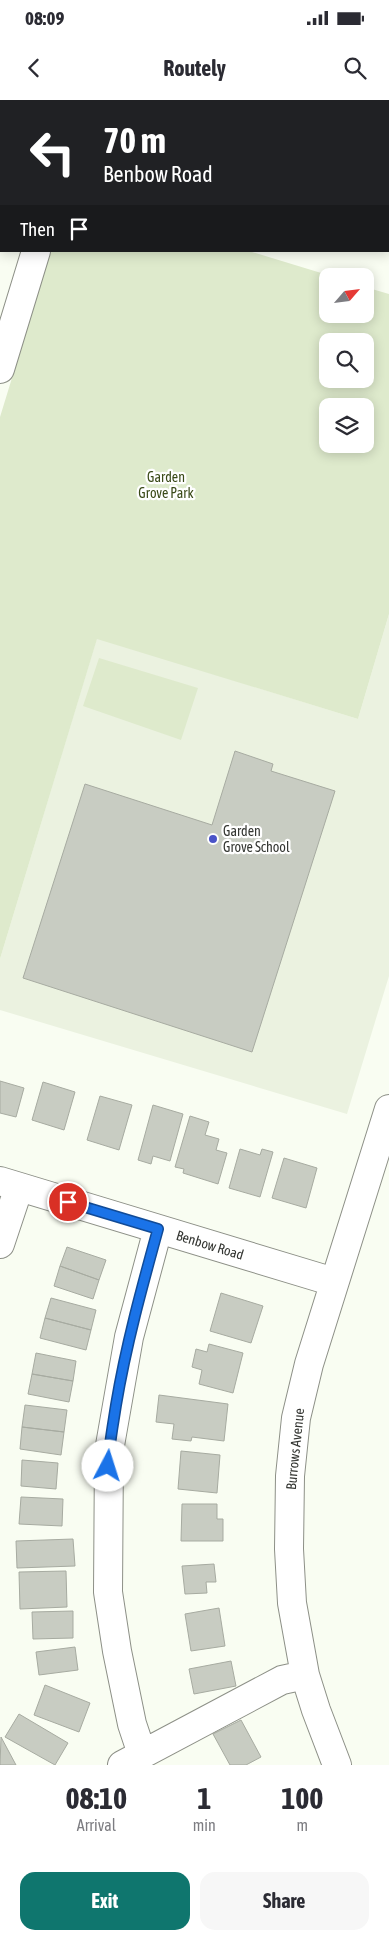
<!DOCTYPE html>
<html lang="en">
<head>
<meta charset="utf-8">
<style>
	body { margin:0; font-family:"Asap Condensed",sans-serif; background:#f7f7f7; color:#2b2b33; height:100vh; display:flex; flex-direction:column; font-size:19px; white-space:nowrap }
	* { box-sizing:border-box; margin:0 }
	p { font-size:16px; color:#7c7c81 }
	.icon { flex:none; width:28px; height:28px; fill:none; stroke:currentColor; stroke-width:2; stroke-linecap:round; stroke-linejoin:round }
	.map { position:relative; height:1665px; overflow:hidden }
	.side { display:flex; flex-direction:column; background:#fff; flex:1 }
	.side>* { flex:none }
	.banner { position:absolute; left:0px; top:0px; width:390px; height:152px; box-shadow:0 2px 12px #0003; background:#202124; color:#fff; overflow:hidden }
	.needle { width:32px; rotate:62deg }
	.tools { position:absolute; left:319px; top:168px; display:grid; gap:10px }
	.tools a { display:grid; place-items:center; width:55px; height:55px; border-radius:10px; background:#fff; box-shadow:0 2px 12px #0003; font-size:25px }
	.pin { position:absolute; display:grid; place-items:center; width:42px; height:42px; color:#fff; margin:-21px; border:2px solid #fff; border-radius:50%; box-shadow:0 1px 5px #0007 }
	.me { position:absolute; width:55px; margin:-28px; rotate:5deg; stroke-linejoin:round; filter:drop-shadow(0 0 4px #0008) }
	.turn { display:flex; align-items:center; gap:18px; height:105px; padding:0 20px; font-size:22px }
	.turn .icon { width:65px; height:65px; stroke-width:2.5 }
	.turn b { display:block; font-size:35px; line-height:42px }
	.then { display:flex; align-items:center; height:48px; padding:0 20px; background:#0003; gap:10px; font-size:19px }
	.eta { display:flex; justify-content:space-evenly; align-items:center; height:85px; text-align:center }
	.eta b { font-size:30px; font-weight:700; line-height:35px }
	.action { display:flex; gap:10px; margin-top:auto; padding:10px 20px }
	.action a { flex:1; height:58px; border-radius:15px; background:#0f766e; color:#fff; font-size:20px; font-weight:700; line-height:58px; text-align:center }
	.action a+a { background:#f7f7f7; color:#2b2b33 }
	.status { display:flex; justify-content:space-between; align-items:center; height:35px; padding:0 25px; background:#fff; direction:ltr }
	.status svg { height:14px; fill:currentColor }
	header { display:flex; justify-content:space-between; align-items:center; height:65px; padding:0 20px; background:#fff; font-size:22px; font-weight:700 }
	.map>svg:first-child { display:block }
</style>
</head>
<body>
<div class="status"><b>08:09</b><svg viewBox="0 0 49 12"><path d="M0 12V9h3v3zM5 12V6h3v6zM10 12V3h3v9zM15 12V0h3v12zM26 1h20v11H26zM47 4h2v5h-2z"/></svg></div>
<header><svg class="icon" aria-label="back" viewBox="0 0 24 24"><path d="M15 5l-7 7 7 7"/></svg>Routely<svg class="icon" aria-label="search" viewBox="0 0 24 24"><circle cx="10" cy="10" r="6"/><path d="M15 15l6 6"/></svg></header>
<div class="map">
<svg width="389" height="1665" viewBox="0 0 389 1665">
	<rect width="100%" height="100%" fill="#f9fdf2"/>
	<!-- built -->
	<path fill="#ebf2e0" d="M389 514V876L347 1014 0 910V859L97 538 358 619Z"/>
	<!-- green -->
	<path fill="#deeacc" fill-rule="evenodd" d="M51 151H249L331 176H328V214H365V187L389 194V514L358 619 97 539 0 859V317ZM328 241H365V279H328ZM328 306H365V344H328Z
		M99 558 198 588 181 640 83 606Z"/>
	<!-- building -->
	<path fill="#c8ccc2" stroke="#a7aba1" d="M235 651 273 664 271 671 335 691 252 952 23 878 85 684 212 725Z
		M0 981 24 988 16 1017 0 1013Z
		M43 982 75 992 64 1030 32 1020Z
		M100 996 132 1005 119 1050 87 1040Z
		M153 1005 183 1014 170 1061 153 1056 151 1064 138 1060Z
		M190 1016 209 1022 205 1035 219 1039 216 1050 227 1053 218 1084 183 1073 184 1069 175 1067Z
		M240 1049 260 1055 262 1049 273 1052 260 1097 229 1088Z
		M284 1058 317 1068 306 1108 272 1098Z
		M67 1147 106 1160 99 1180 60 1166Z
		M60 1166 99 1180 93 1199 54 1186Z
		M221 1193 263 1206 251 1243 210 1231Z
		M51 1198 96 1210 91 1230 45 1218Z
		M45 1218 91 1230 86 1250 40 1238Z
		M209 1244 243 1253 233 1293 199 1284 202 1270 192 1267 196 1249 207 1252Z
		M36 1253 76 1261 73 1281 32 1274Z
		M32 1274 73 1281 69 1302 28 1294Z
		M159 1295 228 1304 224 1341 192 1337 191 1341 172 1339 174 1324 156 1322Z
		M25 1305 67 1310 64 1332 22 1327Z
		M22 1327 64 1332 61 1355 20 1349Z
		M181 1351 220 1355 217 1393 178 1389Z
		M22 1360 58 1363 56 1389 21 1386Z
		M21 1397 63 1399 62 1426 19 1424Z
		M182 1404H217V1419H223V1441H181Z
		M73 1439 75 1466 17 1468 16 1441Z
		M214 1464 216 1482H206L207 1493 185 1494 182 1466Z
		M66 1471 67 1507 20 1509 19 1472Z
		M219 1508 225 1546 191 1551 185 1514Z
		M73 1511V1538L33 1539 32 1512Z
		M75 1547 78 1570 39 1575 36 1552Z
		M231 1561 236 1586 194 1594 189 1569Z
		M45 1585 90 1603 79 1632 34 1615Z
		M19 1614 68 1643 55 1665 5 1637Z
		M241 1620 261 1657 246 1665H230L213 1634Z
		M1 1637 16 1665H0Z"/>
	<g fill="none" stroke-linecap="round" stroke-linejoin="round">
		<defs>
			<path id="minor" d="M309 0 313 1
				M81 1 82 0
				M0 269 36 151
				M0 1081 334 1182
				M0 1144 19 1087
				M142 1654 132 1624 117 1551 108 1492 109 1351 129 1237 158 1129
				M122 1665 282 1580 305 1575
				M337 1665 316 1610 305 1575 292 1503 289 1449 290 1376 296 1318 309 1264 389 1009"/>
		</defs>
		<!-- minor casing -->
		<use href="#minor" stroke="#8d9087" stroke-width="30"/>
		<!-- minor -->
		<use href="#minor" stroke="#fff" stroke-width="28"/>
	</g>
	<g fill="none" stroke-linecap="round" stroke-linejoin="round">
		<defs>
			<path id="route" d="M68 1102 158 1129C142 1187 126 1245 116 1305 113 1325 109 1345 108 1366"/>
		</defs>
		<!-- route casing -->
		<use href="#route" stroke="#114b97" stroke-width="12"/>
		<!-- route -->
		<use href="#route" stroke="#1a73e8" stroke-width="9"/>
	</g>
	<!-- markers -->
	<circle fill="#4a53c8" stroke="#fff" stroke-width="2" cx="213" cy="739" r="5"/>
	<g text-anchor="middle" dominant-baseline="central" stroke-width="4.5" stroke-linejoin="round" paint-order="stroke">
		<!-- park labels -->
		<g font-size="14" fill="#3a4a18" stroke="#fff">
			<text x="166" y="377">Garden<tspan x="166" dy="16">Grove Park</tspan></text>
		</g>
		<!-- poi labels -->
		<g font-size="14" fill="#343632" stroke="#fff" text-anchor="start">
			<text x="223" y="731">Garden<tspan x="223" dy="16">Grove School</tspan></text>
		</g>
		<!-- street labels -->
		<g font-size="14" fill="#343632" stroke="#fff">
			<text transform="translate(210 1145) rotate(17)">Benbow Road</text>
			<text transform="translate(295 1349) rotate(-84)">Burrows Avenue</text>
		</g>
	</g>
</svg>
<div class="tools">
<a><svg class="needle" viewBox="-14 -14 28 28"><path d="M0-13l5 13h-10z" fill="#e53935"/><path d="M0 13l5-13h-10z" fill="#7c7c81"/></svg></a>
<a><svg class="icon" aria-label="search" viewBox="0 0 24 24"><circle cx="10" cy="10" r="6"/><path d="M15 15l6 6"/></svg></a>
<a><svg class="icon" aria-label="layers" viewBox="0 0 24 24"><path d="M12 4l9 5-9 5-9-5zM3 14l9 5 9-5"/></svg></a>
</div>
<div class="pin" style="left:68px;top:1102px;background:#d93025"><svg class="icon" aria-label="arrive" viewBox="0 0 24 24"><path d="M6 21V4h12l-3 4 3 4H6"/></svg></div>
<svg class="me" style="left:108px;top:1366px" viewBox="-20 -20 40 40"><circle r="19" fill="#fff"/><path d="M0-13L10 11 0 6-10 11z" fill="#1a73e8"/></svg>
<div class="banner">
<div class="turn"><svg class="icon" aria-label="left" viewBox="0 0 24 24"><path d="M17 20v-9H6M10 6l-5 5 5 5"/></svg><div><b>70 m</b>Benbow Road</div></div>
<div class="then">Then<svg class="icon" aria-label="arrive" viewBox="0 0 24 24"><path d="M6 21V4h12l-3 4 3 4H6"/></svg></div>
</div>
</div>
<section class="side">
<div class="eta">
<div><b>08:10</b><p>Arrival</p></div>
<div><b>1</b><p>min</p></div>
<div><b>100</b><p>m</p></div>
</div>
<div class="action"><a>Exit</a><a>Share</a></div>
</section>
</body>
</html>
